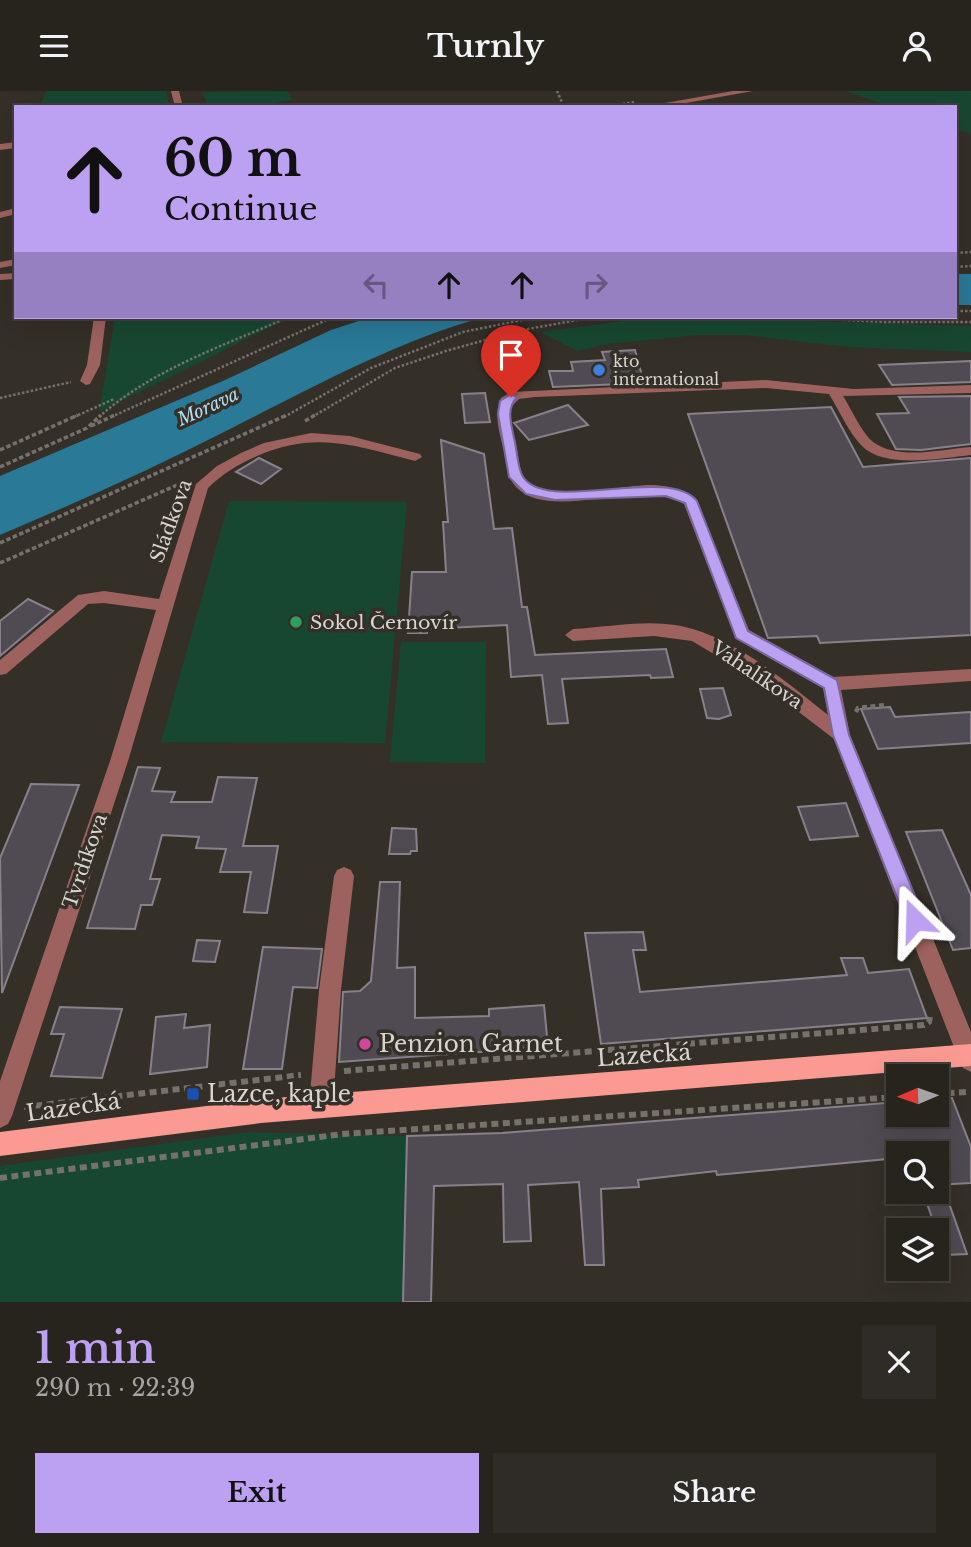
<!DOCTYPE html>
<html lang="en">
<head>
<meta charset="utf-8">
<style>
	body { margin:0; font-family:"Libre Baskerville",serif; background:#2f2b26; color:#f1f3f6; height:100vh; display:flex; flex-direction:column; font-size:26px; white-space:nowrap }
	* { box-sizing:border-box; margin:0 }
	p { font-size:23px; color:#a4a4a4 }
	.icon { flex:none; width:38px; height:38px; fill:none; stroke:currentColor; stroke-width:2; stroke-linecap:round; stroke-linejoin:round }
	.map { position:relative; height:1211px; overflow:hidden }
	.sheet { display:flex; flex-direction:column; background:#27231d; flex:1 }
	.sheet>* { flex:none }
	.banner { position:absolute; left:14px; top:14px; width:943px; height:214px; border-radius:0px; box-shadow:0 7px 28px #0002,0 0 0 2px #43403b; background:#bca0f2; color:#111; overflow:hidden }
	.needle { width:46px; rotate:268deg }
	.fabs { position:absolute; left:886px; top:973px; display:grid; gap:14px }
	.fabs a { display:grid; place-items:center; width:63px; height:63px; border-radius:0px; background:#27231d; box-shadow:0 7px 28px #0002,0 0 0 2px #43403b; font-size:35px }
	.pin { position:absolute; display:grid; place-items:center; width:60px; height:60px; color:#fff; margin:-72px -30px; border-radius:50% 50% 50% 0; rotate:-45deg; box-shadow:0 0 7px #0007 }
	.pin .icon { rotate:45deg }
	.me { position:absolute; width:77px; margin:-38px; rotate:338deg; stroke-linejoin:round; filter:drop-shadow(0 0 5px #0008) }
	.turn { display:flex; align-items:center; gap:24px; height:147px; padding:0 35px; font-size:32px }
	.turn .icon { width:91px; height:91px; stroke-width:2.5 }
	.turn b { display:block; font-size:49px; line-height:60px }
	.lanes { display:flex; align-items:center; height:66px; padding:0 35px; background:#0003; justify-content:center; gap:35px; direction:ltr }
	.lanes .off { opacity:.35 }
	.round { display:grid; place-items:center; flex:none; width:74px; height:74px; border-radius:0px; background:#2f2b26 }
	.summary { display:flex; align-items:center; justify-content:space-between; height:119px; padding:0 35px }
	h1 { font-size:42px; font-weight:600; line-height:52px; color:#bca0f2 }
	.button { display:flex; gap:14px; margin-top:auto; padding:14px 35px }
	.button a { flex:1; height:80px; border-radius:0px; background:#bca0f2; color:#111; font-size:28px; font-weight:600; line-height:80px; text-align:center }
	.button a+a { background:#2f2b26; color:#f1f3f6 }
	header { display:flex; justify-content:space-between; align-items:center; height:91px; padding:0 35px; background:#27231d; font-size:32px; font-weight:600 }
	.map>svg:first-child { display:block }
</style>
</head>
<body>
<header><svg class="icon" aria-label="menu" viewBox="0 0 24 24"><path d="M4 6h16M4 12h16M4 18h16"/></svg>Turnly<svg class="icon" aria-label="person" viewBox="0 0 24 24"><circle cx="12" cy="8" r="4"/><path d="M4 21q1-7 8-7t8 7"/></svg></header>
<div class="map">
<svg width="971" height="1211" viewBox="0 0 971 1211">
	<rect width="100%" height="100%" fill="#342f27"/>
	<!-- green -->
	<path fill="#184731" d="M46 0H166L170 16H40Z
		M287 0 293 9 278 11 280 16H209L202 1Z
		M846 0H971V43L956 38V16H891Z
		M115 226H291L99 321Z
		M684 226 971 235V261L848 256 744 244H700L607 253 577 260 541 241 646 227Z
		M229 410 407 411 385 652 161 651Z
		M401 551H486L485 672 390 671Z
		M249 1041 407 1045 404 1211H0V1075Z"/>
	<!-- water -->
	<path fill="#297997" d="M956 183H971V214H956Z
		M371 226H484C395 251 315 295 232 337 156 376 78 411 0 444V385L225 289 331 239Z"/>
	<!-- building -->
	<path fill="#504a53" stroke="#88818b" stroke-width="2" d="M635 259 644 292 553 296 549 280H573L571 271 605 269 602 261Z
		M971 270V291L892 294 879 274Z
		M485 302 490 331 465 332 462 303Z
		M971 305V353L921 359 896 358 877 323 909 322 899 306Z
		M568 314 588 334 529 349 514 332Z
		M831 316 863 376 971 367V544L820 552 817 545 768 547 688 323Z
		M441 349 484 363 494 438 512 437 522 516H527L535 564 666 558 673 586 651 587 650 584 562 588 568 632 548 633 542 584 511 586 507 534 427 538V542H408L412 481H446L443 431H448Z
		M259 367 281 378 261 393 236 381Z
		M28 508 53 520 0 565V530Z
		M723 597 731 624 719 628 707 627 700 598Z
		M890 616 895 626 971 621V652L878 658 861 618Z
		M138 676 160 677 152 700 175 701 171 711H212L218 686 257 687 243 755H278L267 822 244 821 251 781H220L226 758 196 757 199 746 162 744 150 788H160L152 814H141L135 838 87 837Z
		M31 693 79 694 2 902 0 767Z
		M846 712 858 745 810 749 798 716Z
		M392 737 416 738 417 760H411L410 763H389Z
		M942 739 971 804V857L953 859 906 741Z
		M380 791H400L397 877 415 876V927L489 925V918L544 914 548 956 339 971 343 901 360 900 371 890Z
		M643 841 646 859H633L640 901 847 884 841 867H863L868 882 909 878 927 927 601 953 585 842Z
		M197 849 220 850 215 871 193 870Z
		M263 856 322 858 317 897 293 896 282 978H243Z
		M60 916 122 918 102 987 51 985 64 943H51Z
		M186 923 184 937 210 934 207 976 150 983 156 926Z
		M952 1007 971 1056V1092L936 1094V1062H898V1067L717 1084 716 1080 638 1089 639 1096 601 1098 604 1174H585L579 1091 528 1094 531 1150 504 1151 503 1093 434 1095 431 1211H403L407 1045 502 1042 898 1011V1024H936V1008Z
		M923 1101H945L967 1163 945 1164Z"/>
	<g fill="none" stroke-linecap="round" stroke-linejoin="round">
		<!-- path-far3 -->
		<path stroke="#76726b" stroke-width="2.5" stroke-dasharray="2.5 2" stroke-linecap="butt" d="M557 0 564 16
			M605 16 634 11
			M956 162 971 161
			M956 176 971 175
			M956 220H971
			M785 226 885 231H971
			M0 307 71 291
			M74 326 114 308
			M99 326C151 279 225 254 289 226
			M111 326 333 226
			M284 326 371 277 463 241 537 226
			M312 326 395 277 446 260 517 240 583 228 619 226"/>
		<!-- path-far2 -->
		<path stroke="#76726b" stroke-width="3.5" stroke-dasharray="4.5 2.5" stroke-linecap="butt" d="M305 330 315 324
			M91 335 115 324
			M0 359 78 324
			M0 376 87 337 101 324
			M0 452 287 324
			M0 472 184 391"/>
		<!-- path-far1 -->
		<path stroke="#76726b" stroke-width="4.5" stroke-dasharray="5 3.5" stroke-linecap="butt" d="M856 621 858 617 887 614"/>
		<!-- path -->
		<path stroke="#76726b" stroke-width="6" stroke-dasharray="7 4.5" stroke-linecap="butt" d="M344 980 924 934 929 931 930 926
			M936 1003 966 1001
			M24 1016 301 984
			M0 1087 343 1043 898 1006"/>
		<!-- minor -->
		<path fill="#9d625e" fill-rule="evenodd" d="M171 0H179L183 16H175Z
			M733 0H753L664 16H642Z
			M16 51V57L0 59V53Z
			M16 117V123L0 127V121Z
			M16 168V174L0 177V171Z
			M16 182V188L0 189V183Z
			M94 226H106L100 274 90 293 86 294 80 290 87 274Z
			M766 289 854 298 971 294V302L843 305C852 319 861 341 873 351 899 370 942 358 971 356V364C941 367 884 379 861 354 848 340 839 319 829 303L766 297 535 306 519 308 511 316C510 330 514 344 517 358 519 368 519 382 526 390 548 413 624 393 654 394 670 395 682 399 695 407L749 539 833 586 971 578V590L841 599 850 644 971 941V981L963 977 959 969 834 648 757 589 692 550 654 545 573 550 565 544 573 538C608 536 646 528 681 535 736 547 785 590 828 624L823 597 736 547 684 413C638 386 551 432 516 396 507 386 506 372 504 360 500 343 493 324 501 307L511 301Z
			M311 342 350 345 420 363 422 366 415 370C357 355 316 339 257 365 239 373 222 383 208 397L129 667 12 1025 8 1033 0 1037V990L111 667 156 519 104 512 88 513 6 583 0 584V569L78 504 104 500 159 508 196 393 217 375 241 362 264 352Z
			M344 776 351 779 354 785 341 899 333 1015 329 1023 321 1027 313 1023 309 1015 319 899 334 785 337 779Z"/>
		<!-- major -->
		<path fill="#fa9a93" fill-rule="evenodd" d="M971 953V975L261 1032 0 1065V1041L261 1008Z"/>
	</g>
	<!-- route -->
	<path fill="#bca0f2" stroke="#7a689d" stroke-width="2" d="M511 303 517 306C506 318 511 332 514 347 517 358 517 374 522 384 543 425 669 373 697 410L748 540 837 589 849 644 925 829 922 835 915 838 908 835 906 829 833 644 824 597 736 547 685 412 666 405 555 409 526 403 509 386 498 323 500 310Z"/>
	<!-- markers -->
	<circle fill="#3f7fe0" stroke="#342f27" stroke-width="2.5" cx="599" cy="279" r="7"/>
	<circle fill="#2e9e5b" stroke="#342f27" stroke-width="2.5" cx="296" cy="531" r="7"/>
	<circle fill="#d1479c" stroke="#342f27" stroke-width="2.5" cx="365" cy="953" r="7"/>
	<rect fill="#1a4fb4" stroke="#342f27" stroke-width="2.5" x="186" y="996" width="14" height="14" rx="3.5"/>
	<g text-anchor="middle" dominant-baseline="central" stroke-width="7" stroke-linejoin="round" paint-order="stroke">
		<!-- far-poi labels -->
		<g font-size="16" fill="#d8d5d0" stroke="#342f27" text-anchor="start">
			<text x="613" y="270">kto<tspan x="613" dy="18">international</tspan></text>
		</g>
		<!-- far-water labels -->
		<g font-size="18" font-style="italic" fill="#afddf3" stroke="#342f27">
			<text transform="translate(208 316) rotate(-25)">Morava</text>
		</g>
		<!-- street labels -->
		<g font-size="19" fill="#d8d5d0" stroke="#342f27">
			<text transform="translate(171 430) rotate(-70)">Sládkova</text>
			<text transform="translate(757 584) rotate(34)">Vahalíkova</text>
			<text transform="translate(85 770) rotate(-71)">Tvrdíkova</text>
		</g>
		<!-- poi labels -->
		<g font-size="19" fill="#d8d5d0" stroke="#342f27" text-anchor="start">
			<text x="310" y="531">Sokol Černovír</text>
		</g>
		<!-- near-poi labels -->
		<g font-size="23" fill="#d8d5d0" stroke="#342f27" text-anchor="start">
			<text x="379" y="953">Penzion Garnet</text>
			<text x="207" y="1003">Lazce, kaple</text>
		</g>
		<!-- near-street labels -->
		<g font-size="23" fill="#d8d5d0" stroke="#342f27">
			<text transform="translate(644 964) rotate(-4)">Lazecká</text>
			<text transform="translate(73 1016) rotate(-8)">Lazecká</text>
		</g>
	</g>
</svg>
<div class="fabs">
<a><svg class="needle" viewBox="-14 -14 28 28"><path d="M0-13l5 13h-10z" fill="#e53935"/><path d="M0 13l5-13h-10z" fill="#a4a4a4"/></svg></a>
<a><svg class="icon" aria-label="search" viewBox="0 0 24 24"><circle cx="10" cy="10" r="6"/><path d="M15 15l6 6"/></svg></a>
<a><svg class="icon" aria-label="layers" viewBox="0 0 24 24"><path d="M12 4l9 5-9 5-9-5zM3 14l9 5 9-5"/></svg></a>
</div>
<div class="pin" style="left:511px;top:306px;background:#d93025"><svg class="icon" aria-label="arrive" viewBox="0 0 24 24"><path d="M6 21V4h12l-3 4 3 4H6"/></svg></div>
<svg class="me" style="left:915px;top:829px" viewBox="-20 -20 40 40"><path d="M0-17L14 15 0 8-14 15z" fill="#bca0f2" stroke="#fff" stroke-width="4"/></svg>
<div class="banner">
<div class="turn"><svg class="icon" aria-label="ahead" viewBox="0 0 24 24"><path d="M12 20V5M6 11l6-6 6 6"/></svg><div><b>60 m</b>Continue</div></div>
<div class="lanes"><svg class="icon off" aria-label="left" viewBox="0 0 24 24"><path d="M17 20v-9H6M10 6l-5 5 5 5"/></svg><svg class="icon" aria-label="ahead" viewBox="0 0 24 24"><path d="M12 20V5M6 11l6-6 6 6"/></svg><svg class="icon" aria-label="ahead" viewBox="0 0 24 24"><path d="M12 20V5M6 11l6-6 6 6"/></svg><svg class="icon off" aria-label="right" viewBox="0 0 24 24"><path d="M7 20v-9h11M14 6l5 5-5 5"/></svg></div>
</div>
</div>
<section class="sheet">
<div class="summary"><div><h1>1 min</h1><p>290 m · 22:39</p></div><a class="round"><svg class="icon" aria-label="close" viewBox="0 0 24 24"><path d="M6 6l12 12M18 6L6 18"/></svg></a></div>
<div class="button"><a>Exit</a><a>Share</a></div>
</section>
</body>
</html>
